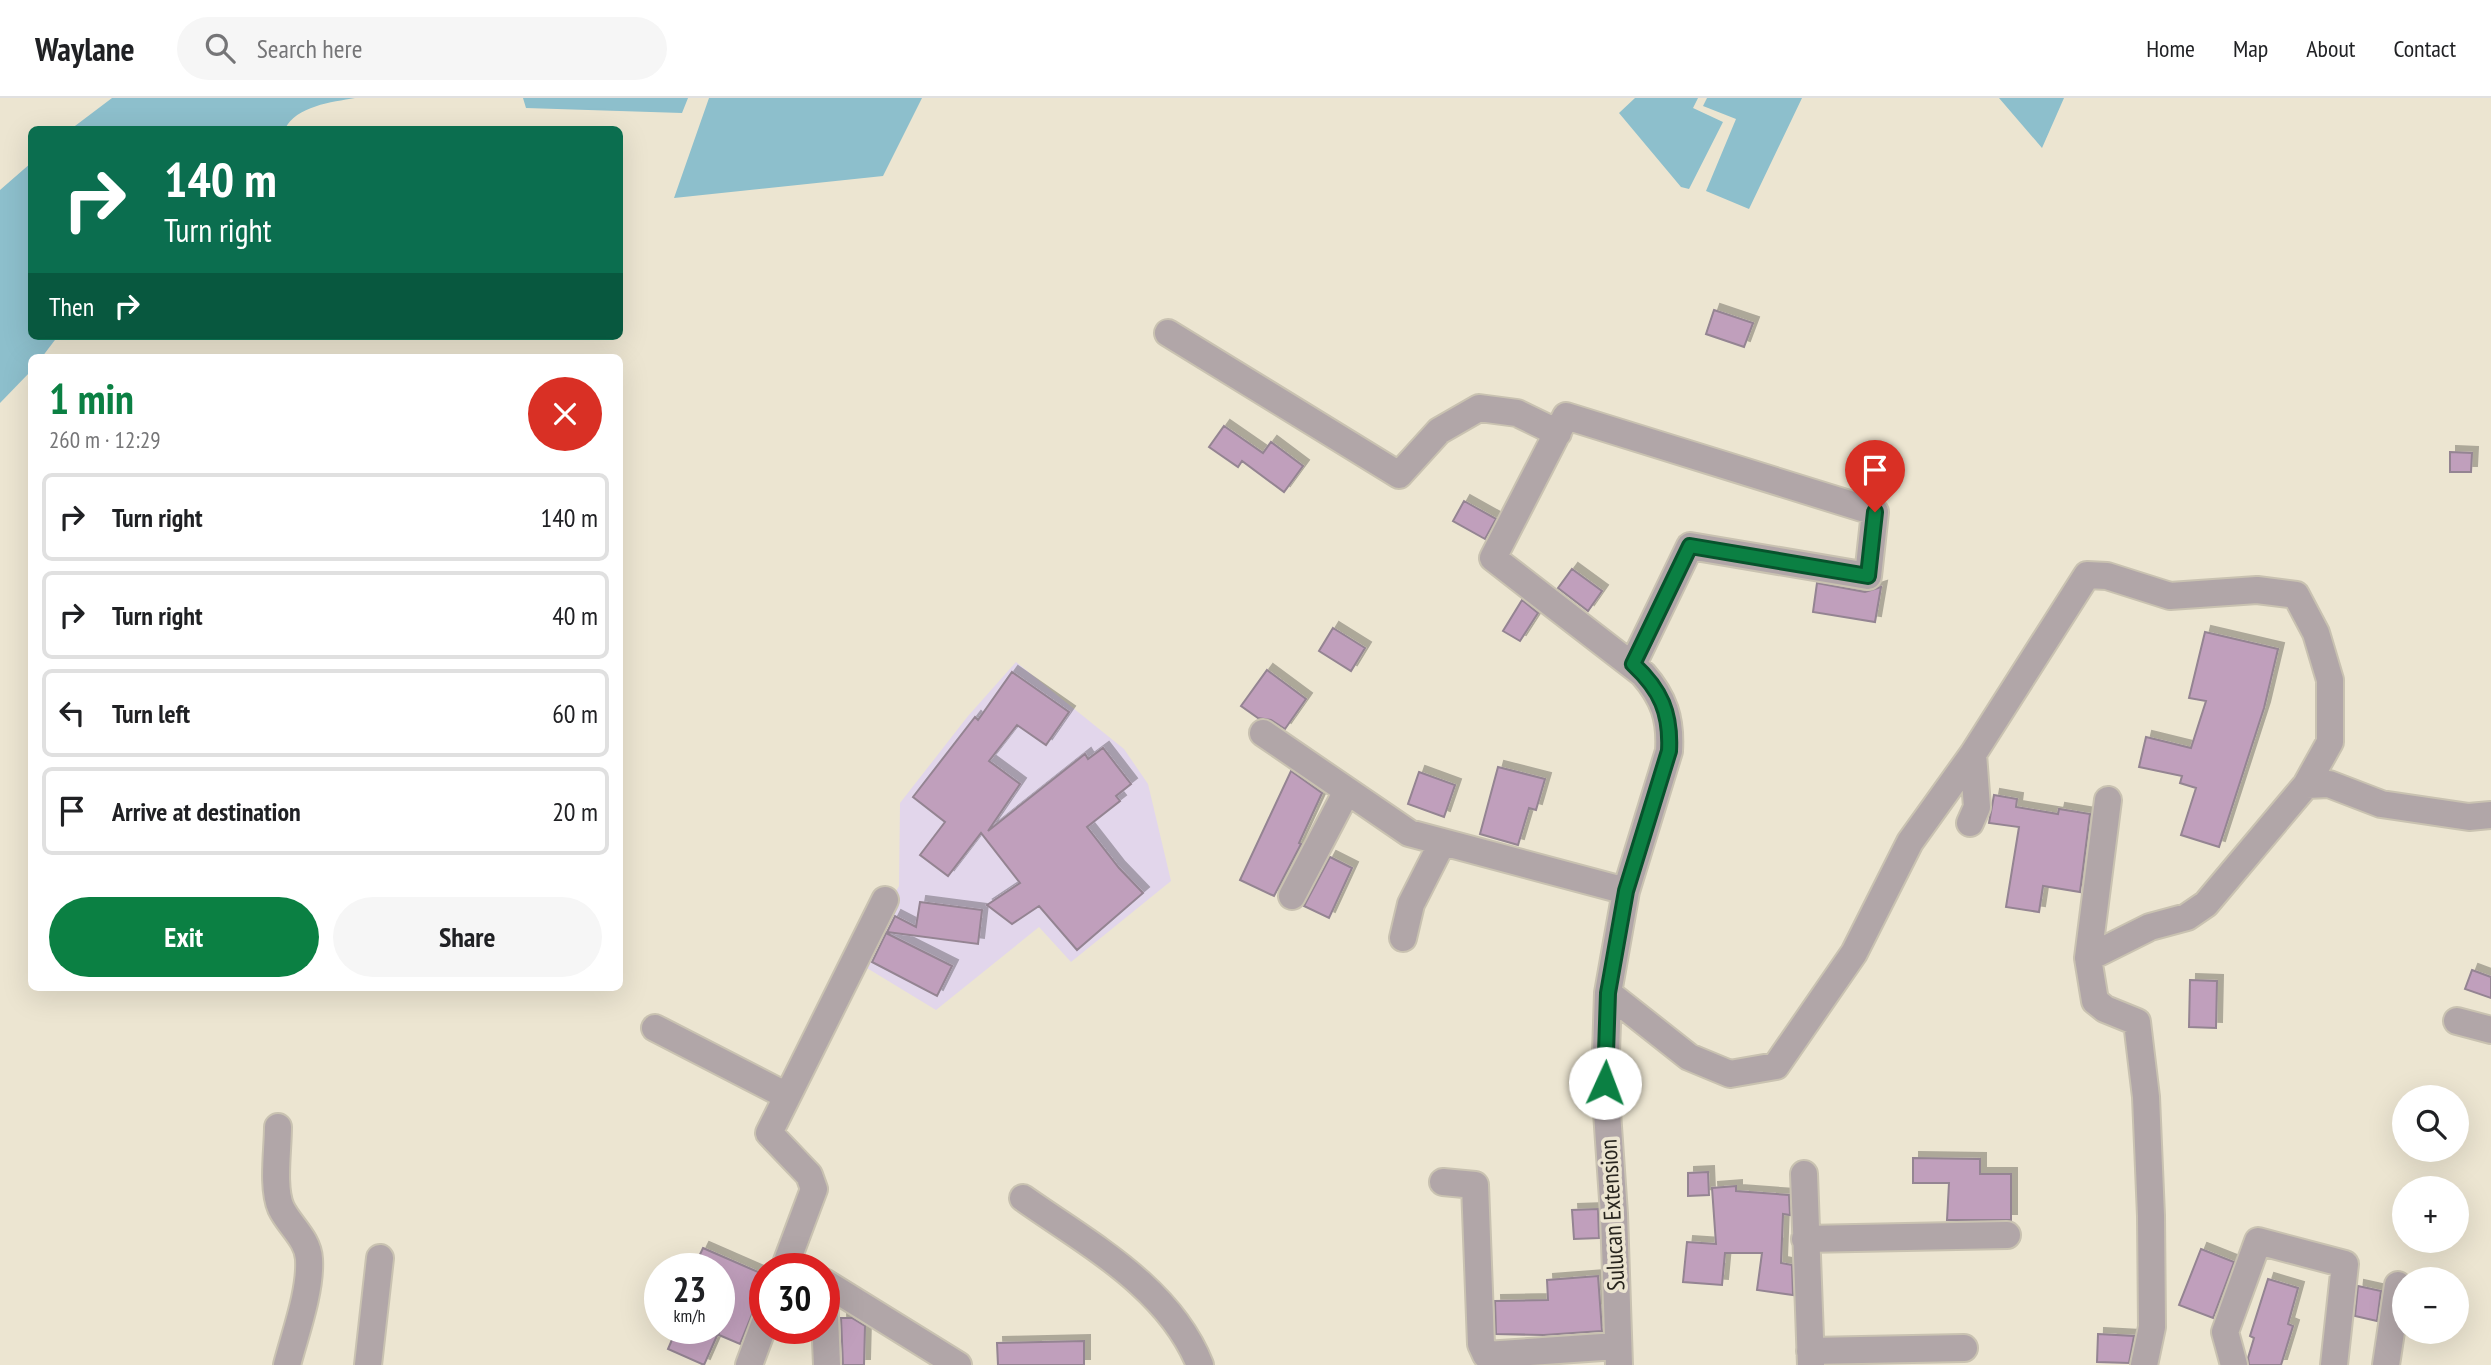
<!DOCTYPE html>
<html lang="en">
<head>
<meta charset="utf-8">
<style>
	body { margin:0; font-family:"PT Sans Narrow",sans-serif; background:#f6f6f6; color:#202124; height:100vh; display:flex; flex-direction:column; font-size:26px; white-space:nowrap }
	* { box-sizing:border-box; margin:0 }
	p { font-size:23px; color:#757577 }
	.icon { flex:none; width:38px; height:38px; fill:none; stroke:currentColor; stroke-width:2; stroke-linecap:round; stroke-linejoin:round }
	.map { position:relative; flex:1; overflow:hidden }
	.panel { position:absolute; left:28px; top:256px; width:595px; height:637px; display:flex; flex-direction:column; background:#fff; border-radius:10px; box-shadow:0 7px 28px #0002 }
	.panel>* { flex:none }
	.hud { position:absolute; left:28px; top:28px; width:595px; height:214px; border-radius:10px; box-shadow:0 7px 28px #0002; background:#0b6e4f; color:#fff; overflow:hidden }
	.fabs { position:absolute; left:2392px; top:987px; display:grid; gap:14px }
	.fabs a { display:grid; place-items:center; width:77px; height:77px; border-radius:50%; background:#fff; box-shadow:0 7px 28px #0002; font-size:35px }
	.speed { position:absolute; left:644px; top:1155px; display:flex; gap:14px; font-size:35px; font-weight:700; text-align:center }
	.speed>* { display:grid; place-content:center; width:91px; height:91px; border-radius:50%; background:#fff; box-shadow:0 7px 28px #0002; line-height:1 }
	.speed small { font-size:18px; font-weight:400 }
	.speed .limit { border:10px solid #d22; background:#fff; color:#111 }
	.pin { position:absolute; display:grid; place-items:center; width:60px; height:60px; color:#fff; margin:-72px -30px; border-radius:50% 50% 50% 0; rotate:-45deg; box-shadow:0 0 7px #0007 }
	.pin .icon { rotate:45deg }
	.me { position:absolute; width:77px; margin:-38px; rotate:2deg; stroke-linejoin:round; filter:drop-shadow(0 0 5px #0008) }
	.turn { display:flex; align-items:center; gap:24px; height:147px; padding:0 21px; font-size:32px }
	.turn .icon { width:91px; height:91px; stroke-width:2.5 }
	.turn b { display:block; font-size:49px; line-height:60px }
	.then { display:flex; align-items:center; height:66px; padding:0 21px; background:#0003; gap:14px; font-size:26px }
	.round { display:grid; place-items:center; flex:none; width:74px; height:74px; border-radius:37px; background:#f6f6f6 }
	.headline { display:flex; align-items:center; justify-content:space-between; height:119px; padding:0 21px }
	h1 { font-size:42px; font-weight:700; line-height:52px; color:#0b8043 }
	.action { display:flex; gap:14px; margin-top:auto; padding:14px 21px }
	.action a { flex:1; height:80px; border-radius:42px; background:#0b8043; color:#fff; font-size:28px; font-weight:700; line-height:80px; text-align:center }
	.action a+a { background:#f6f6f6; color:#202124 }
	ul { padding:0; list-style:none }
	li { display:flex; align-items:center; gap:21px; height:88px; margin:0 14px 10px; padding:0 7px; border:4px solid #e0e0e0; border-radius:10px }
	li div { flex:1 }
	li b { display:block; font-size:26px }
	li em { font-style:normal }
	header { display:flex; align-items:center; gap:42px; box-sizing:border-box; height:98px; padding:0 35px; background:#fff; border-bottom:2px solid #e0e0e0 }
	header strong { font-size:33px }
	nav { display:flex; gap:38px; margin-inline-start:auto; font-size:24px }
	.search { width:490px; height:63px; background:#f6f6f6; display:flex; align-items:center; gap:18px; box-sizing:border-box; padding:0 24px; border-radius:38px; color:#757577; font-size:26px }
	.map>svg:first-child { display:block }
</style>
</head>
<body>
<header>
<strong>Waylane</strong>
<div class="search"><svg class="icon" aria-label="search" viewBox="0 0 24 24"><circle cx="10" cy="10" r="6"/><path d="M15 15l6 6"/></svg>Search here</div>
<nav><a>Home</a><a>Map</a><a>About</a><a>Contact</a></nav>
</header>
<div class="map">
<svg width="2491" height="1267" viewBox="0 0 2491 1267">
	<defs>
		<filter id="shadow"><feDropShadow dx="6" dy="-6" stdDeviation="0" flood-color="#0004"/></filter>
	</defs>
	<rect width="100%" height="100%" fill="#ece5d1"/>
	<!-- education -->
	<path fill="#e2d6eb" d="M1016 564 1124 651 1148 686 1171 783 1071 864 1039 829 936 912 857 864 899 788 900 705 968 618Z"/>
	<!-- water -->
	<path fill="#8dbfcc" d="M112 0H355C332 4 296 8 285 31H71Z
		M523 0H688L682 15 526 10Z
		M709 0H922L883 78 674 100Z
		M1635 0H1698L1693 10 1723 24 1689 91 1681 89 1619 15Z
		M1707 0H1802L1749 111 1706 93 1736 21 1703 8Z
		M1999 0H2064L2042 50Z
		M31 65 32 238H58L42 259H32L31 273 0 305V92Z"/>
	<!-- building -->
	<path fill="#c09fbc" stroke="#948492" stroke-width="2" filter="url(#shadow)" d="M1714 212 1753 225 1744 249 1706 236Z
		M1224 328 1263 355 1271 344 1303 368 1284 394 1242 363 1238 369 1209 349Z
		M2450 354 2472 355 2471 374H2450Z
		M1464 403 1496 421 1485 441 1453 423Z
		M1572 471 1602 493 1588 513 1558 490Z
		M1817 485 1865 494 1881 489 1875 524 1813 514Z
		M1522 502 1538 515 1520 543 1503 533Z
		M1333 530 1365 550 1351 573 1319 553Z
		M2205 534 2278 551 2264 610 2219 749 2181 737 2196 690 2180 685 2182 678 2139 669 2146 639 2191 650 2206 603 2189 600Z
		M1267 572 1306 601 1285 631 1271 622 1258 620 1241 608Z
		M1012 574 1069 614 1046 647 1017 627 989 663 1020 686 988 733 1085 656 1088 661 1103 650 1131 686 1116 698 1120 703 1087 729 1119 770 1143 795 1077 852 1039 808 1012 826 987 807 1020 785 981 735 948 778 920 757 945 724 913 699 975 619 978 622Z
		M1498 669 1545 681 1536 712 1529 710 1518 747 1480 736Z
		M1291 673 1322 695 1299 745 1301 746 1274 798 1240 782Z
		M1419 674 1455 687 1444 719 1408 706Z
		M1994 697 2017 701 2016 709 2058 716 2059 711 2090 716 2080 794 2043 788 2039 814 2006 809 2019 729 1989 725Z
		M1330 759 1352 770 1329 820 1304 808Z
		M920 804 982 812 978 846 887 834 895 818 916 829Z
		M886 835 952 868 937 898 872 864Z
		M2472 872 2491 879V900L2465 891Z
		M2190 882 2217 883 2216 930 2189 929Z
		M1913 1060 1980 1061V1076H2011V1122H1947L1949 1085H1913Z
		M1708 1074 1709 1097 1688 1098V1075Z
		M1736 1088V1093L1789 1097 1790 1117 1783 1116 1781 1165 1792 1167 1793 1197 1757 1192 1762 1155H1725L1722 1187 1683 1184 1687 1144 1716 1146 1712 1090Z
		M1598 1111 1599 1140 1574 1141 1572 1112Z
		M703 1150 765 1177V1184L740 1246 719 1237V1233L704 1267 668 1251 677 1230H719V1171H693Z
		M2201 1151 2234 1164 2213 1220 2179 1207Z
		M1598 1178 1602 1233 1544 1237 1496 1236 1495 1203 1548 1202 1547 1182Z
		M2268 1181 2298 1190 2288 1226 2293 1228 2281 1267H2249L2248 1260 2254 1240 2250 1238Z
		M2358 1188 2381 1193 2377 1223 2355 1218Z
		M841 1220H852L865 1228 864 1267H843Z
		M2098 1236 2134 1238 2129 1265 2097 1264Z
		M1084 1243V1267H998L997 1245Z"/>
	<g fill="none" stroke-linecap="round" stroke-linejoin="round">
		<defs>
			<path id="minor" d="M1168 235 1399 377 1439 333 1479 310 1517 315 1558 335
				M1263 635 1409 735 1626 793
				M2306 687 2329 686 2381 706 2469 719 2491 717
				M2108 702 2088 860 2095 903 2105 911 2137 924 2146 999 2151 1118 2152 1229 2144 1267
				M1970 725 1977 709 1973 656
				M1292 798 1347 693
				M1403 840 1411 806 1442 745
				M1608 895 1689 959 1730 976 1776 968 1854 855 1910 744 1973 656 2087 477 2107 478 2170 498 2257 492 2296 497 2316 535 2330 582V644L2306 687 2206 806 2187 819 2150 829 2088 860
				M2457 923 2491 932
				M655 930 787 998
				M278 1029C278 1052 272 1089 281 1110 289 1127 308 1141 309 1161 311 1193 295 1236 287 1267
				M1804 1076 1811 1267
				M1443 1084 1475 1087 1481 1246 1486 1257 1617 1248
				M1023 1100C1088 1146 1169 1189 1200 1267
				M1805 1141 2007 1137
				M784 1171 814 1091 809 1077 769 1035 885 802
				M824 1184 958 1267
				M824 1195 827 1267
				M1810 1253 1964 1250
				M368 1267 380 1160
				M749 1267 765 1224
				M1619 1267 1614 1116 1605 985 1608 895 1626 793 1669 653C1671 621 1664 600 1643 576L1493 460 1566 318 1875 414 1868 478 1690 448 1633 566
				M2234 1267 2225 1234 2258 1143 2345 1166 2334 1267
				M2386 1267 2398 1187"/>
		</defs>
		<!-- minor casing -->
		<use href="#minor" stroke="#c9c2b1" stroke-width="30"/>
		<!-- minor -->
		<use href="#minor" stroke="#b1a6a8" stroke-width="26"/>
	</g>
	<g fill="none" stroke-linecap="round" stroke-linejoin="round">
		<defs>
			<path id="route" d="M1605 985 1608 895 1626 793 1669 653C1671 615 1661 592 1633 566L1690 448 1868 478 1875 414"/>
		</defs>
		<!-- route casing -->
		<use href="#route" stroke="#07532c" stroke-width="18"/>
		<!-- route -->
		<use href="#route" stroke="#0b8043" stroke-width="12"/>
	</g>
	<g text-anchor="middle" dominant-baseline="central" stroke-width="7" stroke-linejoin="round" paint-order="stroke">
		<!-- street labels -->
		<g font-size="24" fill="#28251e" stroke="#ece5d1">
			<text transform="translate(1612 1117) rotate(-93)">Sulucan Extension</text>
		</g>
	</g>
</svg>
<div class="fabs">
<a><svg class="icon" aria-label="search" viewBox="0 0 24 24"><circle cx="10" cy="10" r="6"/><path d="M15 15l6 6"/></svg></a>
<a>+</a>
<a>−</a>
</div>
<div class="speed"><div>23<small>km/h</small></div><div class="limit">30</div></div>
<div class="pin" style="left:1875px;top:414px;background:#d93025"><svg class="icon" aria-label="arrive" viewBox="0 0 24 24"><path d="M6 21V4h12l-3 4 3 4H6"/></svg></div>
<svg class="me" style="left:1605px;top:985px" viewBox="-20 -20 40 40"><circle r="19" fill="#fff"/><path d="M0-13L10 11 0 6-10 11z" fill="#0b8043"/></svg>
<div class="hud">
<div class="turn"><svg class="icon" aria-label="right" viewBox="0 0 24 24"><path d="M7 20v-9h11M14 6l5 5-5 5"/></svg><div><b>140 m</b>Turn right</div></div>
<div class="then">Then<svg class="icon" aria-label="right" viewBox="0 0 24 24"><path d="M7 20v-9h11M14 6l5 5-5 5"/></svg></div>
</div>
<section class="panel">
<div class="headline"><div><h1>1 min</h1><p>260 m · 12:29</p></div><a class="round" style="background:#d93025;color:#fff"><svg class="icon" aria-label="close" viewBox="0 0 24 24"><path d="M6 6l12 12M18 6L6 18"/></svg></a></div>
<ul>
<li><svg class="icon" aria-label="right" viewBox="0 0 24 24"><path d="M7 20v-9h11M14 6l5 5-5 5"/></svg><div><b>Turn right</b></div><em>140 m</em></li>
<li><svg class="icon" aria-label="right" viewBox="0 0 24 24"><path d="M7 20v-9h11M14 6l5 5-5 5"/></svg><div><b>Turn right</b></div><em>40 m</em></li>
<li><svg class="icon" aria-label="left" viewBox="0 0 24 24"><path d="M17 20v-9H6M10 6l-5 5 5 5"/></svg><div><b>Turn left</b></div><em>60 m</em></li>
<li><svg class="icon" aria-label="arrive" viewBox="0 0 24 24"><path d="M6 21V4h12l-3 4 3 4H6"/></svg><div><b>Arrive at destination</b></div><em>20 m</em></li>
</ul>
<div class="action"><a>Exit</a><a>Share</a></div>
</section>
</div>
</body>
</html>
